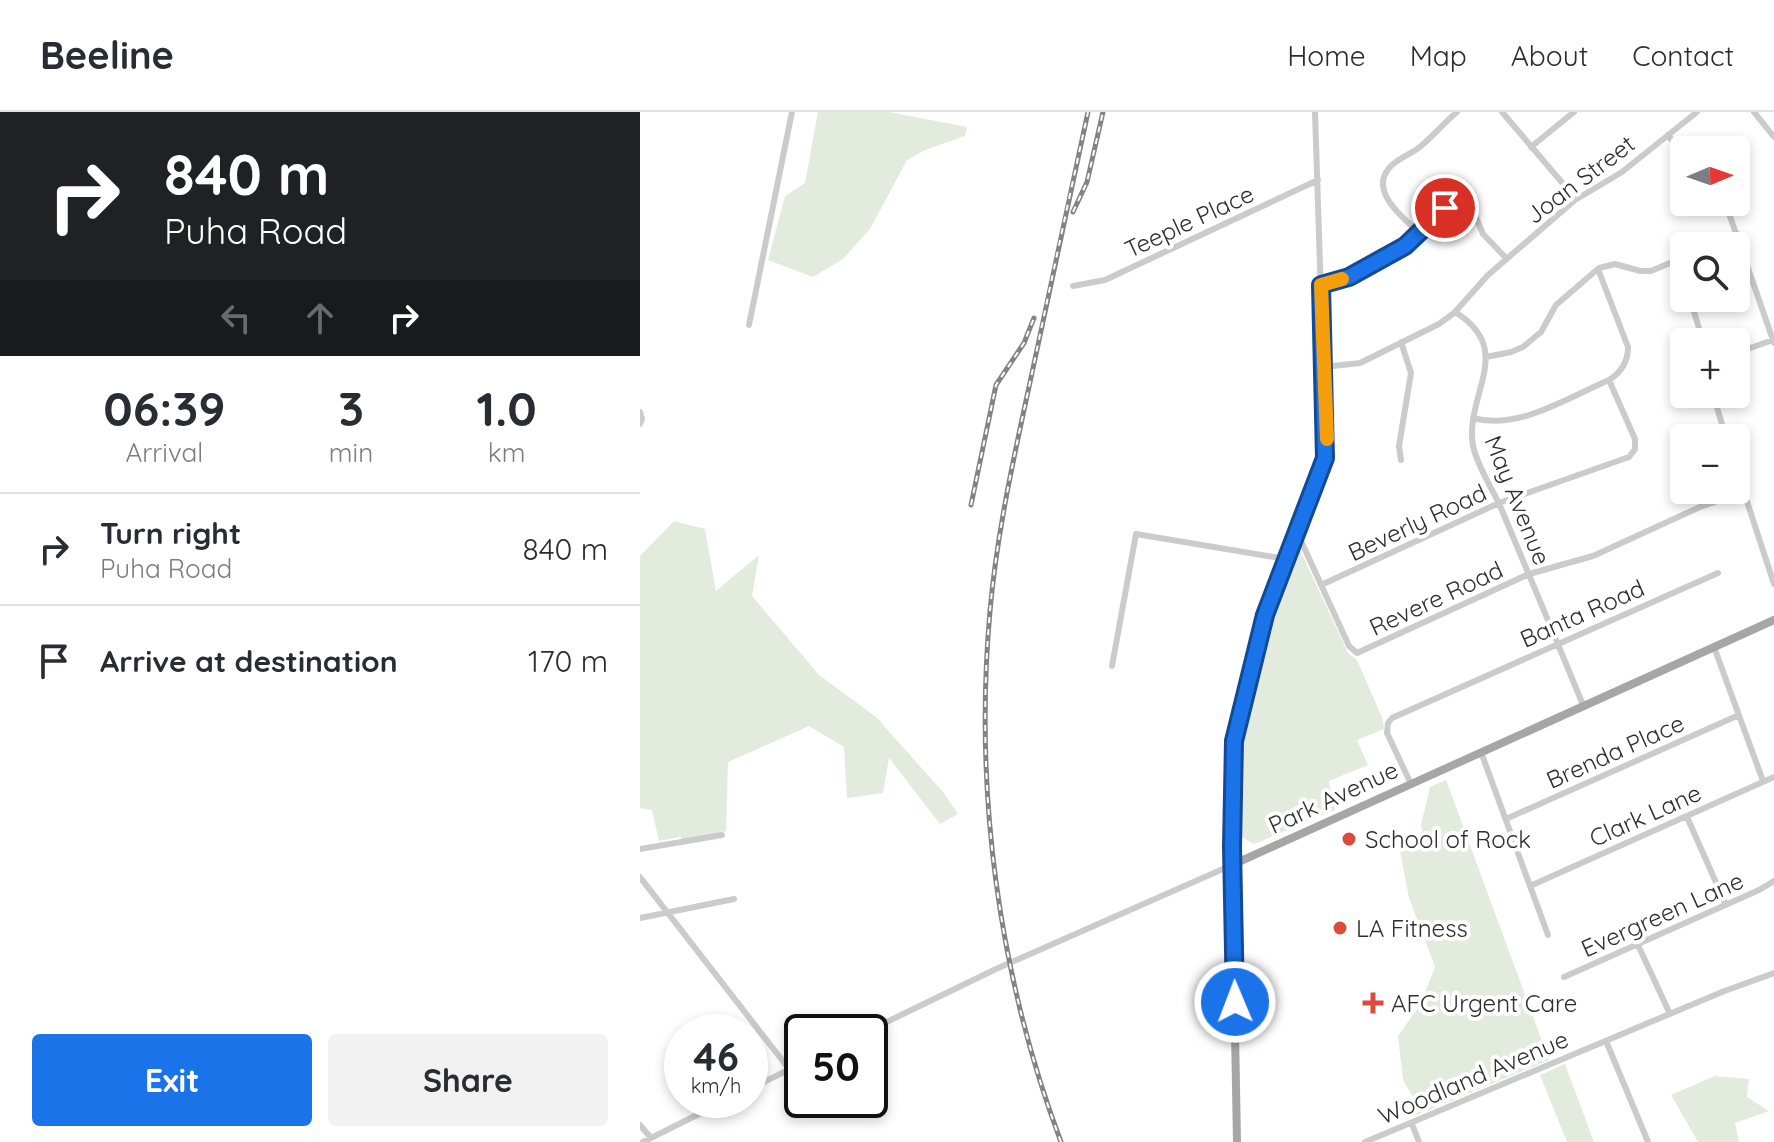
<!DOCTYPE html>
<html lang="en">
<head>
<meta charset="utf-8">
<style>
	body { margin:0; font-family:Quicksand,sans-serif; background:#f2f2f3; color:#2b2b33; height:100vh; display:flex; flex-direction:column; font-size:30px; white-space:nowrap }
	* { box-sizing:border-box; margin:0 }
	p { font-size:26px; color:#7c7c81 }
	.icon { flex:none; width:44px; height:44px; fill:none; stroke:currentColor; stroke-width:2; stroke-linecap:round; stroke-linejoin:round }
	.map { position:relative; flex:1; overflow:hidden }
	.side { display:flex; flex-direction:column; background:#fff; width:640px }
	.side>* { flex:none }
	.hud { background:#202124; color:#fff; overflow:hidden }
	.needle { width:52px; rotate:88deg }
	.tools { position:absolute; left:1030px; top:24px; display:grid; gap:16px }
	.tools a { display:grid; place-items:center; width:80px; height:80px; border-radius:8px; background:#fff; box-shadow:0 4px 12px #0003; font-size:40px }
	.speed { position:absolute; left:24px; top:902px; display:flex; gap:16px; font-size:40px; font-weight:700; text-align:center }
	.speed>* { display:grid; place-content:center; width:104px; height:104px; border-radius:50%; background:#fff; box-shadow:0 4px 12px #0003; line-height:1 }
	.speed small { font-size:20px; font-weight:400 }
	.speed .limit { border:4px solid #111; border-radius:12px; background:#fff; color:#111 }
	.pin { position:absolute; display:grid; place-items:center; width:68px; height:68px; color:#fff; margin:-34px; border:4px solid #fff; border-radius:50%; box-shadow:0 2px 8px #0007 }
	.me { position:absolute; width:88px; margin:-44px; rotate:359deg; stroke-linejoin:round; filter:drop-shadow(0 0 6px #0008) }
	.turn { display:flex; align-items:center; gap:28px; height:168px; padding:0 32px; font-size:36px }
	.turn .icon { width:104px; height:104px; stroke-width:2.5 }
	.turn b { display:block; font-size:56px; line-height:68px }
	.lanes { display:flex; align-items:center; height:76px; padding:0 32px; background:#0003; justify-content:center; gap:40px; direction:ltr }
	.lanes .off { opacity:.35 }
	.eta { display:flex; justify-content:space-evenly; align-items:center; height:136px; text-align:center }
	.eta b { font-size:48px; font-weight:800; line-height:56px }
	.button { display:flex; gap:16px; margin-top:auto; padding:16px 32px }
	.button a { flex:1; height:92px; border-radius:8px; background:#1a73e8; color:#fff; font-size:32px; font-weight:800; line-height:92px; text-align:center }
	.button a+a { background:#f2f2f3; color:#2b2b33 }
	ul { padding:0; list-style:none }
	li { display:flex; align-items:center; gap:24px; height:112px; padding:0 32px; border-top:2px solid #e1e1e2 }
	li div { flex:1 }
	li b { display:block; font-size:30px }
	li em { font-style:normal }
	header { display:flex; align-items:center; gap:48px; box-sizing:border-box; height:112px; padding:0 40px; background:#fff; border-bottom:2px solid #e1e1e2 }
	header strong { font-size:38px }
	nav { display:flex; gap:44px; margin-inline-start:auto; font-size:28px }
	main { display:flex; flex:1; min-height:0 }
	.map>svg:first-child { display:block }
</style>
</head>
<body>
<header>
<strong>Beeline</strong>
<nav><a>Home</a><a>Map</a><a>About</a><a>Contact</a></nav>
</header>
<main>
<section class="side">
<div class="hud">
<div class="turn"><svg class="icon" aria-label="right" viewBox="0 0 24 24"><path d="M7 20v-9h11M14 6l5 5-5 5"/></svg><div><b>840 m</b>Puha Road</div></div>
<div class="lanes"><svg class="icon off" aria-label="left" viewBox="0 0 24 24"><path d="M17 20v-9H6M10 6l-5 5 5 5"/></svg><svg class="icon off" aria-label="ahead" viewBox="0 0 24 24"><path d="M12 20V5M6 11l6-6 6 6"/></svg><svg class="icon" aria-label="right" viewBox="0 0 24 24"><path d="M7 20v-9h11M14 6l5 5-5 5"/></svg></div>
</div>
<div class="eta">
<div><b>06:39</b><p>Arrival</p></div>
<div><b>3</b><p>min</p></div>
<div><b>1.0</b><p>km</p></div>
</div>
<ul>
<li><svg class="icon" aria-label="right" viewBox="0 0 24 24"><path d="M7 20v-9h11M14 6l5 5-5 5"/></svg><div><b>Turn right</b><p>Puha Road</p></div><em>840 m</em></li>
<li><svg class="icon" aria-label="arrive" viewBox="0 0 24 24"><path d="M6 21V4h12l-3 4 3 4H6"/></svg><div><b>Arrive at destination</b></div><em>170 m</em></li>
</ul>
<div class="button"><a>Exit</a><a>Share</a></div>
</section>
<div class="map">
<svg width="1134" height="1030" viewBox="0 0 1134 1030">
	<rect width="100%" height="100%" fill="#fff"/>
	<!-- green -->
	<path fill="#e2ebdd" d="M178 0H249L327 15 325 24 285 38 267 48 230 117 203 147 173 165 128 148 145 84 165 71Z
		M34 409 65 417 76 479 119 443 112 484 179 563 236 605 303 680 318 702 300 712 249 646 243 681 207 686 204 635 169 614 88 650 86 719 42 732 41 725 19 729 12 698 0 696V444Z
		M660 438 708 541 717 548 743 608 744 617 717 628 728 653 689 669 695 698 614 732 600 724 599 631 630 514Z
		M806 668 909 948 765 1008 777 992 763 968 758 924 780 893 795 855 769 786 760 739 784 728 781 713 790 675Z
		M925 952 954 1030H927L900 963Z
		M1075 964 1109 967 1107 985 1129 999 1095 1011 1099 1030H1058L1031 983Z"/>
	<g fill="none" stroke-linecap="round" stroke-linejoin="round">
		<!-- minor -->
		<path stroke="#cbcbcb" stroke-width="6" d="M862 0 936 87
			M1114 0 1134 25
			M1028 23 1044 45
			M891 35 934 0
			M1085 90 1134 231
			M779 121C763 105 728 79 750 55 758 46 772 42 781 34 793 24 804 11 817 0
			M1068 134 1098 122
			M1038 148 1044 168
			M681 173 709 165 765 134 800 98 810 95 825 97 835 103 843 122 867 147
			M433 174 465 168 678 68
			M1050 186 1063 230
			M815 200C877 238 824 283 833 334 838 357 854 378 863 401 890 465 917 529 943 593
			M109 213 152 0
			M761 230 771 261 759 334 761 348
			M1096 241 1133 228
			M846 245 871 240 883 235 901 220 916 193 959 156 975 152 1000 159H1011L1044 145
			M684 255 720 251 799 212 814 201 848 163 935 88 982 60 1057 0
			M1038 262 1044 260
			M1073 282 1086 326
			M0 300 2 307 0 312
			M833 306C878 319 929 285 969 268 982 260 988 250 988 235L958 157
			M1096 356 1134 472
			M657 420 709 534 717 541 889 462 953 444 1060 395 1104 380
			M681 473 859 391 989 345 995 337V327L969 268
			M1074 535 1123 669
			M472 554 496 422 646 447
			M841 640 908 823
			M771 672 747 621 748 611 752 606 1078 461
			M1047 705 1086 793
			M866 707 1099 603
			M0 737 82 723
			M0 765 149 957
			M890 774 1134 665
			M0 806 94 787
			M998 833 1030 902
			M924 865 1119 778 1134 769
			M226 920 356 857 592 753C592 713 589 670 593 631 605 536 647 447 682 359L686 337 675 0
			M966 929 1008 1030
			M110 977 162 951
			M772 1012 779 1030
			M0 1013 11 1026
			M3 1030 87 988
			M725 1030 1082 880 1134 861"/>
		<!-- major -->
		<path stroke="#a6a6a6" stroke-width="8" d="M597 1030 592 753 1134 508"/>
		<defs>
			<path id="rail" d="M433 100 447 70 463 0
				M331 393 356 273 384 231 394 206
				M421 1030C358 862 334 678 350 499 357 419 375 340 392 261 410 174 429 87 448 0"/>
		</defs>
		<!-- rail casing -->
		<use href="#rail" stroke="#838383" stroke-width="5"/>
		<!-- rail -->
		<use href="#rail" stroke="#fff" stroke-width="2" stroke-dasharray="6" stroke-linecap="butt"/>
	</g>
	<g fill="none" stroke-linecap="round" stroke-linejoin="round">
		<defs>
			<path id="route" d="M595 890 592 735 594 629 625 503 685 346 681 173 709 165 765 134 805 96"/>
		</defs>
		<!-- route casing -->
		<use href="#route" stroke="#114b97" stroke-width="20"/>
		<!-- route -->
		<use href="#route" stroke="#1a73e8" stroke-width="14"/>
		<!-- slow -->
		<path stroke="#f59e0b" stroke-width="14" d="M687 327 681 173 702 167"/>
	</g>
	<!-- markers -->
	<g fill="#db4a3a" stroke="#fff" stroke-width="3">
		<circle cx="709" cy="727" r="8"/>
		<circle cx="700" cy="816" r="8"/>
		<path d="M729 879h8v8h8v8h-8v8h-8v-8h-8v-8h8z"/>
	</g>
	<g text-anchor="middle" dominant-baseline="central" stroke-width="8" stroke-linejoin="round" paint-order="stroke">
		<!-- street labels -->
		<g font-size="24" fill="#2e2e2e" stroke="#fff">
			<text transform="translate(940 67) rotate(-37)">Joan Street</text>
			<text transform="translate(549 109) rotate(-25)">Teeple Place</text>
			<text transform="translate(878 388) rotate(68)">May Avenue</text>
			<text transform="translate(777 410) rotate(-25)">Beverly Road</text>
			<text transform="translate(796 486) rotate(-25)">Revere Road</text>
			<text transform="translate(942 501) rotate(-24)">Banta Road</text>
			<text transform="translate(975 639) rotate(-24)">Brenda Place</text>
			<text transform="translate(693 685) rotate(-25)">Park Avenue</text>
			<text transform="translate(1005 703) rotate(-24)">Clark Lane</text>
			<text transform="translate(1022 802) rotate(-24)">Evergreen Lane</text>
			<text transform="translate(833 965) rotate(-23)">Woodland Avenue</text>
		</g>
		<!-- poi labels -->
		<g font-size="24" fill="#2e2e2e" stroke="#fff" text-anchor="start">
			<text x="725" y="727">School of Rock</text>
			<text x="716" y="816">LA Fitness</text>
			<text x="751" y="891">AFC Urgent Care</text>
		</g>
	</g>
</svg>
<div class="tools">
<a><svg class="needle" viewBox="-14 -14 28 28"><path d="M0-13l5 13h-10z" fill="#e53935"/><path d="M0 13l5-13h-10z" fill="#7c7c81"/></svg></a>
<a><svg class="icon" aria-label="search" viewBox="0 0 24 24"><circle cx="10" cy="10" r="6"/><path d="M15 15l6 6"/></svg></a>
<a>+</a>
<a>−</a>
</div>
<div class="speed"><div>46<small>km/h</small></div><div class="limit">50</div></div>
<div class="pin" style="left:805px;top:96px;background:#d93025"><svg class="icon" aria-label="arrive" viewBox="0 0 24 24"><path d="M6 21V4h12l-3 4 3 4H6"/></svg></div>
<svg class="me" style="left:595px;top:890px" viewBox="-20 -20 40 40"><circle r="17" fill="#1a73e8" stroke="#fff" stroke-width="3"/><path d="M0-11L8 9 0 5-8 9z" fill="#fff"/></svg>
</div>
</main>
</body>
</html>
